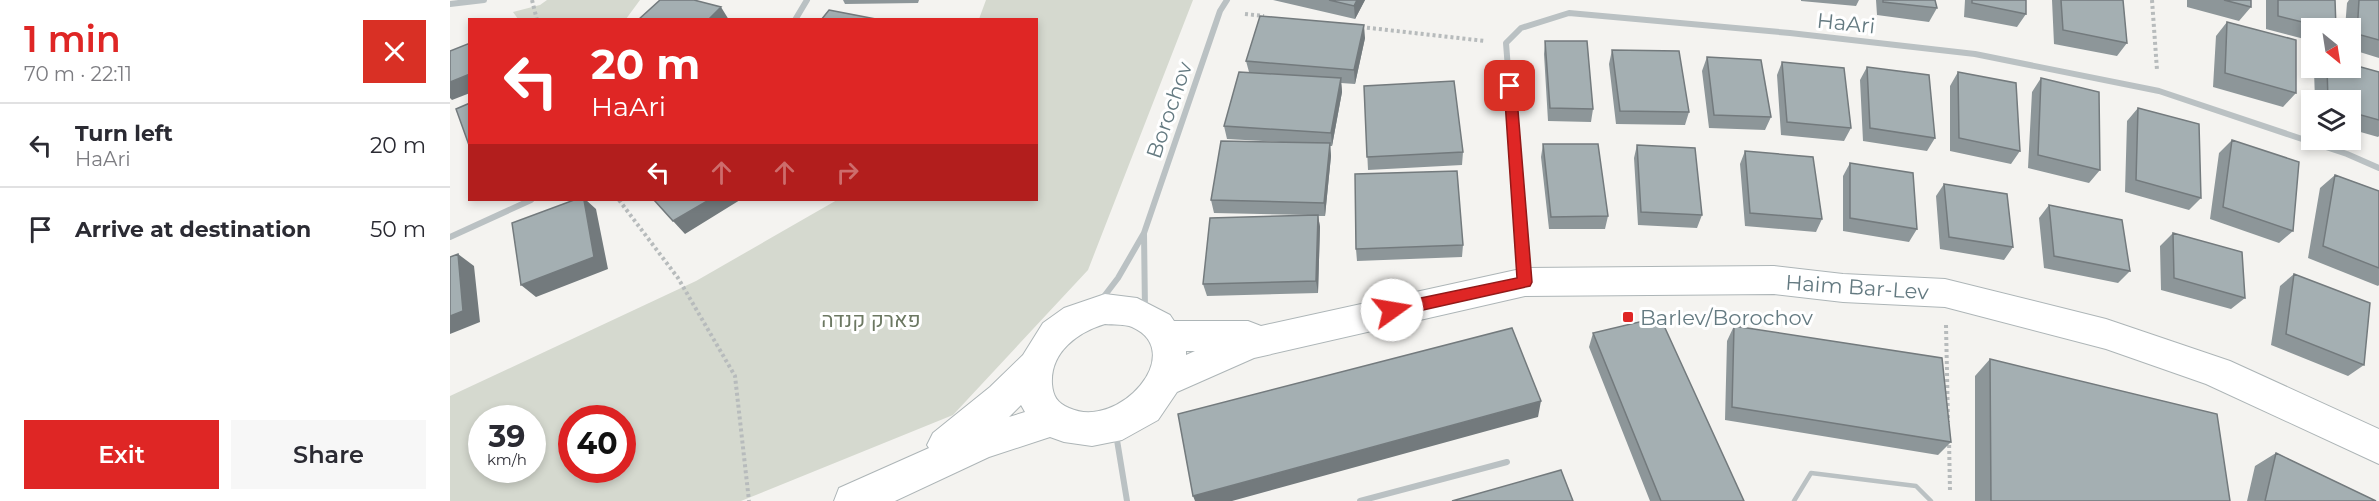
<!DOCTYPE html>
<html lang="en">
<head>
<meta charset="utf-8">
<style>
	body { margin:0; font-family:Montserrat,Heebo,sans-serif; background:#f7f7f7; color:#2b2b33; height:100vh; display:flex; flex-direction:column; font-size:22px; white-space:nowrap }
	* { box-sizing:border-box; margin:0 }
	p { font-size:20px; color:#7c7c81 }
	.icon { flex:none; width:33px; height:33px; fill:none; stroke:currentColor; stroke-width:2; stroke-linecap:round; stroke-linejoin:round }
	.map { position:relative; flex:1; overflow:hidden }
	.panel { display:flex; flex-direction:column; background:#fff; width:450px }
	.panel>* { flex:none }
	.top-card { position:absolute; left:18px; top:18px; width:570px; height:183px; border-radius:0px; box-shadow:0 3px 9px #0003; background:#df2625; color:#fff; overflow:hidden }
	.needle { width:39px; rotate:150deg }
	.tools { position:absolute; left:1851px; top:18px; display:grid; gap:12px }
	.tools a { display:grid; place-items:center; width:60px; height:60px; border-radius:0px; background:#fff; box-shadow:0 3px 9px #0003; font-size:30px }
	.speed { position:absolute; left:18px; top:405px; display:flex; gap:12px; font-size:30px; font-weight:700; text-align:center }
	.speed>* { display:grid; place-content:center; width:78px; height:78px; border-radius:50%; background:#fff; box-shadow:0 3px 9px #0003; line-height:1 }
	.speed small { font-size:15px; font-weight:400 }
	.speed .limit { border:9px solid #d22; background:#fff; color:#111 }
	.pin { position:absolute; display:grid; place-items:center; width:51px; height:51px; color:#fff; margin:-26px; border-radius:12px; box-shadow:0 3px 9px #0006 }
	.me { position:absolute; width:66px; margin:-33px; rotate:77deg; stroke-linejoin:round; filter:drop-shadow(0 0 4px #0008) }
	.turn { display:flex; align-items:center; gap:21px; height:126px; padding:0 24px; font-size:27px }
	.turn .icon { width:78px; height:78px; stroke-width:2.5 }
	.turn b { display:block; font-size:42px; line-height:51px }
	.lanes { display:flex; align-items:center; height:57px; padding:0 24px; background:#0003; justify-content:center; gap:30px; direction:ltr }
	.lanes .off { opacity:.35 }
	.round { display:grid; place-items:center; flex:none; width:63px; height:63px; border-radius:0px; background:#f7f7f7 }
	.headline { display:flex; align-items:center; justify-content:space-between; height:102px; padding:0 24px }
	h1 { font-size:36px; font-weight:600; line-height:45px; color:#df2625 }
	.primary-button { display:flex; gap:12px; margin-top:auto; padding:12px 24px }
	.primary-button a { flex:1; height:69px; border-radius:0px; background:#df2625; color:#fff; font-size:24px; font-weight:600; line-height:69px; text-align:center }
	.primary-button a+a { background:#f7f7f7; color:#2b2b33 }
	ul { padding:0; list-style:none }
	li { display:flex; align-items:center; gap:18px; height:84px; padding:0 24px; border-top:2px solid #e1e1e2 }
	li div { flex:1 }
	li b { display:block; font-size:22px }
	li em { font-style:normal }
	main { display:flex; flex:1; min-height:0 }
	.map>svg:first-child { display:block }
</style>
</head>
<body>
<main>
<section class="panel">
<div class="headline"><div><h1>1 min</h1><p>70 m · 22:11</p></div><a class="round" style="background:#d93025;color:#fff"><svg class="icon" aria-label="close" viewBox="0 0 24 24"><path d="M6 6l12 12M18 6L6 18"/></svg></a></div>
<ul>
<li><svg class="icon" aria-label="left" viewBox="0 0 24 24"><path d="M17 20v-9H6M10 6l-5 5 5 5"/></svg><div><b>Turn left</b><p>HaAri</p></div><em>20 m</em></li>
<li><svg class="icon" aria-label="arrive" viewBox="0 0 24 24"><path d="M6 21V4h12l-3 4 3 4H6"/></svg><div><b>Arrive at destination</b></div><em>50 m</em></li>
</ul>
<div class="primary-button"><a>Exit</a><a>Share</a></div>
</section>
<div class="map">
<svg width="1929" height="501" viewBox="0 0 1929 501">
	<rect width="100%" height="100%" fill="#f4f3f0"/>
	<!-- green -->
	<path fill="#d5d9cf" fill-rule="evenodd" d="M97 0H190L176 19H68L63 12 90 5Z
		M536 0H743L638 270 503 415 291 501H0V396L246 281 387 200H586V20L529 19ZM32 418H82V470H32ZM122 418H172V470H122Z"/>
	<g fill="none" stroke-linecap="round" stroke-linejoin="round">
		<defs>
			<path id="secondary" d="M1324 266 1393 274 1495 279 1656 319 1780 361 1929 429V464L1756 384 1656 349 1495 307 1393 302 1324 294 1075 296 804 358 727 392 708 420 672 440 642 446 614 442 600 437 539 457 445 501H384L389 488 479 448 477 445 483 433 540 387 573 355 593 323 614 308 655 294 687 298 720 315 724 321H798L811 326 1075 268ZM655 324C663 325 675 324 682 327 738 352 669 431 619 408 607 403 603 396 602 384 600 352 628 332 655 324ZM736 351H745L736 355ZM571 405 575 412 559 417Z"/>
		</defs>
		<!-- secondary casing -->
		<use href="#secondary" stroke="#adb5b7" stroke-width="2"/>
		<!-- path -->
		<path stroke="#b7bbbc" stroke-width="4" stroke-dasharray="3 3" stroke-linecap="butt" d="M82 0 87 20
			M1702 0 1707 70
			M795 14 814 16
			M911 27 1035 41
			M169 200 228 278 285 376 299 501
			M1496 325 1498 422
			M1499 439 1500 491"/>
		<!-- lane -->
		<path stroke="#bac1c3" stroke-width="4.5" d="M1344 501 1361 473 1466 486 1481 501"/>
		<!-- street -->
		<path stroke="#bac1c3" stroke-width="6" d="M0 4 34 0
			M345 20 357 0
			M694 233 695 310
			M0 237 81 200
			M1074 276 1056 43 1071 28 1119 13 1340 33 1525 54 1709 91 1897 154 1929 168
			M652 299 668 278 694 233 770 11 777 0
			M666 434 677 501
			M910 501 1057 462"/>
		<!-- secondary -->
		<use href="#secondary" fill="#fff" fill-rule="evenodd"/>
	</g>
	<!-- wall -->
	<path fill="#8d9699" d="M393 0H469L468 3 395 4Z
		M823 0H915L905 19Z
		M1351 0H1409L1406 6 1351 1Z
		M1426 0H1485L1487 8 1479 22 1427 15Z
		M1515 0H1576V14L1567 27 1514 17Z
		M1602 0H1673L1677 43 1667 56 1604 44Z
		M1737 0H1801V7L1789 21 1737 7Z
		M1816 0H1885L1886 28H1862V41L1816 29Z
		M1899 0H1929V58L1900 49V28H1895L1897 3Z
		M1777 22 1846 93 1833 107 1763 87 1766 36Z
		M915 38 905 84 891 83 892 92 882 146H880L881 156 875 216H868L870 227 868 293 757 296 753 284 859 215 764 213 761 200 831 142 777 139 774 126 799 72 796 61Z
		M1095 41 1143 109 1141 122 1098 121 1094 54Z
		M1162 50 1239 112 1235 125 1166 124 1159 64Z
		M1257 57 1321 117 1315 130 1259 128 1252 71Z
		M1332 62 1401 128 1394 141 1331 135 1327 75Z
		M1417 67 1485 138 1477 151 1413 141 1410 80Z
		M1868 68H1900L1929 72V136L1928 137 1900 129V100H1865L1864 71Z
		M1508 72 1570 151 1561 164 1500 151V86Z
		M1591 78 1650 170 1639 183 1578 168 1582 92Z
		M914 86 1013 152 1012 165 918 170Z
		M1688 108 1751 198 1739 210 1675 192 1677 121Z
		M1782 140 1843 231 1829 243 1760 219 1769 153Z
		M1093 144 1158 216 1155 229H1099L1091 157Z
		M1187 145 1252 215 1247 228 1188 225 1184 158Z
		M1295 151 1372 219 1366 232 1295 226 1290 164Z
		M1400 163 1467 229 1459 242 1393 231V176Z
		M1885 175 1929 191V285L1928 286 1858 258 1870 188Z
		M1494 184 1563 247 1554 260 1490 249 1486 196Z
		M1599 205 1680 271 1668 283 1594 268 1589 218Z
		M1723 233 1795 298 1781 309 1711 290 1710 246Z
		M1013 245 1012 257 907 261 906 249Z
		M1844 274 1914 365 1898 376 1821 345 1830 286Z
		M1284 326 1501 442 1488 455 1275 420 1277 341Z
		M1143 333 1294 501H1200L1139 347Z
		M1540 359 1780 501H1525V376Z
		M1826 453 1926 501H1797L1805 466Z"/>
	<!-- shaded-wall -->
	<path fill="#737a7d" d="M907 0H915L905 19 904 6Z
		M271 7 279 20H258Z
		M914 25 915 38 905 84 904 70Z
		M20 74V93L2 100 0 98V82Z
		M891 78 892 92 882 146 881 133Z
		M880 143 881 156 875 216 874 203Z
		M134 200H136L146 209 158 269 86 297 71 285Z
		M259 200H290L235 234 223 221Z
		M868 215 870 227 868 293 866 281Z
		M8 254 24 266 30 322 0 334V316Z
		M1091 401 1088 417 782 501H745L743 496Z"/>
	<!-- building -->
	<path fill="#a4afb2" stroke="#737a7d" stroke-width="1.5" d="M210 0H244L271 7 258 20H188Z
		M879 0H907L904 6Z
		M1433 0H1485L1487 8 1433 2Z
		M1522 0H1576V14L1522 3Z
		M1611 0H1673L1677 43 1613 30Z
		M1774 0H1801V7Z
		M1828 0H1885L1886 28H1877L1828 16Z
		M1909 0H1929V40L1907 34Z
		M379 10 431 20H371Z
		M810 16 914 25 904 70 796 61Z
		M1777 22 1846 40V93L1775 73Z
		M1095 41H1137L1143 109 1100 108Z
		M20 43V74L0 82V51Z
		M1162 50 1229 51 1239 112 1170 111Z
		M1257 57 1311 60 1321 117 1264 115Z
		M1332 62 1394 68 1401 128 1337 122Z
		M1900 64 1929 72V120L1900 112V100H1878L1877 68H1900Z
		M1417 67 1479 75 1485 138 1420 128Z
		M789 72 891 78 881 133 774 126Z
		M1508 72 1566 83 1570 151 1509 138Z
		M1591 78 1649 92 1650 170 1588 155Z
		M1004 81 1013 152 917 157 914 86Z
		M20 103V148L6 109Z
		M1688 108 1749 124 1751 198 1686 180Z
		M1782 140 1849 162 1843 231 1773 207Z
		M771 141 880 143 874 203 761 200Z
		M1093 144H1148L1158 216 1101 217Z
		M1187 145 1245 148 1252 215 1191 212Z
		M1295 151 1363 157 1372 219 1300 213Z
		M1400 163 1463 173 1467 229 1400 218Z
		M1007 171 1013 245 906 249 905 174Z
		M1885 175 1929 191V268L1873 246Z
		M1494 184 1557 194 1563 247 1499 237Z
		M124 200H134L144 257 71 285 62 223Z
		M204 200H259L223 221Z
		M1599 205 1672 220 1680 271 1604 256Z
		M868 215 866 281 753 284 760 218Z
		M1723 233 1792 252 1795 298 1724 278Z
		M8 254 13 311 0 316V257Z
		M1844 274 1920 303 1914 365 1836 334Z
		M1210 317 1294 501H1211L1143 333Z
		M1284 326 1492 358 1501 442 1282 407Z
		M1062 328 1091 401 743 496 728 414Z
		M1540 359 1767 414 1780 501H1541Z
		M1826 453 1926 501H1815Z
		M1111 470 1123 501H1002Z"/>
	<!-- route -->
	<path fill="#df2625" stroke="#911918" stroke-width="1.5" d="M1060 82 1066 86 1082 282 1080 286 942 317 937 315V306L942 304 1067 278 1054 86Z"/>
	<!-- markers -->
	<rect fill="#df2625" stroke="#fff" stroke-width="2" x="1172" y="311" width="12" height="12" rx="3"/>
	<g text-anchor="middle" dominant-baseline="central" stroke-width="6" stroke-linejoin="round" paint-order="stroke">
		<!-- street labels -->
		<g font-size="21" fill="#647a81" stroke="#fff">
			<text transform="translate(1396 23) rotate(6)">HaAri</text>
			<text transform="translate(719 110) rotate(-71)">Borochov</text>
			<text transform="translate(1407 287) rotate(4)">Haim Bar-Lev</text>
		</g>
		<!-- poi labels -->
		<g font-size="21" fill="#647a81" stroke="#fff" text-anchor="start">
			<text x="1190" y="317">Barlev/Borochov</text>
		</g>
		<!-- park labels -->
		<g font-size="21" fill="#6c7862" stroke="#fff">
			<text x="421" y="319">פארק קנדה</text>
		</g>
	</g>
</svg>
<div class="tools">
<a><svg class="needle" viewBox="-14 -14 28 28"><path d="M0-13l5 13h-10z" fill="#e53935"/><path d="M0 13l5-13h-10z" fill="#7c7c81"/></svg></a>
<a><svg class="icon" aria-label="layers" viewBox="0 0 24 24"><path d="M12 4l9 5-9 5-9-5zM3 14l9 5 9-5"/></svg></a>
</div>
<div class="speed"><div>39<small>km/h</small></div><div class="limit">40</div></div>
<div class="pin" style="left:1060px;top:86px;background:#d93025"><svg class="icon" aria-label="arrive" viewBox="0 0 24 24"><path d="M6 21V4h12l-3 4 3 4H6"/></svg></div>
<svg class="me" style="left:942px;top:310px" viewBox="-20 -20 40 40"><circle r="19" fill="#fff"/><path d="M0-13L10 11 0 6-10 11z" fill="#df2625"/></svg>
<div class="top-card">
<div class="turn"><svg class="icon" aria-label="left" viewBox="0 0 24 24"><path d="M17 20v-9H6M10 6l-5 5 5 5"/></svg><div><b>20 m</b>HaAri</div></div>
<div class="lanes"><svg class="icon" aria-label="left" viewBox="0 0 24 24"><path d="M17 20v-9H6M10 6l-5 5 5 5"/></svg><svg class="icon off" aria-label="ahead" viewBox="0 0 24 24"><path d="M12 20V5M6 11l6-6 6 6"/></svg><svg class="icon off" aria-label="ahead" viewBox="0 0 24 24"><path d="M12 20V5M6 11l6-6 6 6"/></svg><svg class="icon off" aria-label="right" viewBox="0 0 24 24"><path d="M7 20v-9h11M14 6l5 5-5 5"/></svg></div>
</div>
</div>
</main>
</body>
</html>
